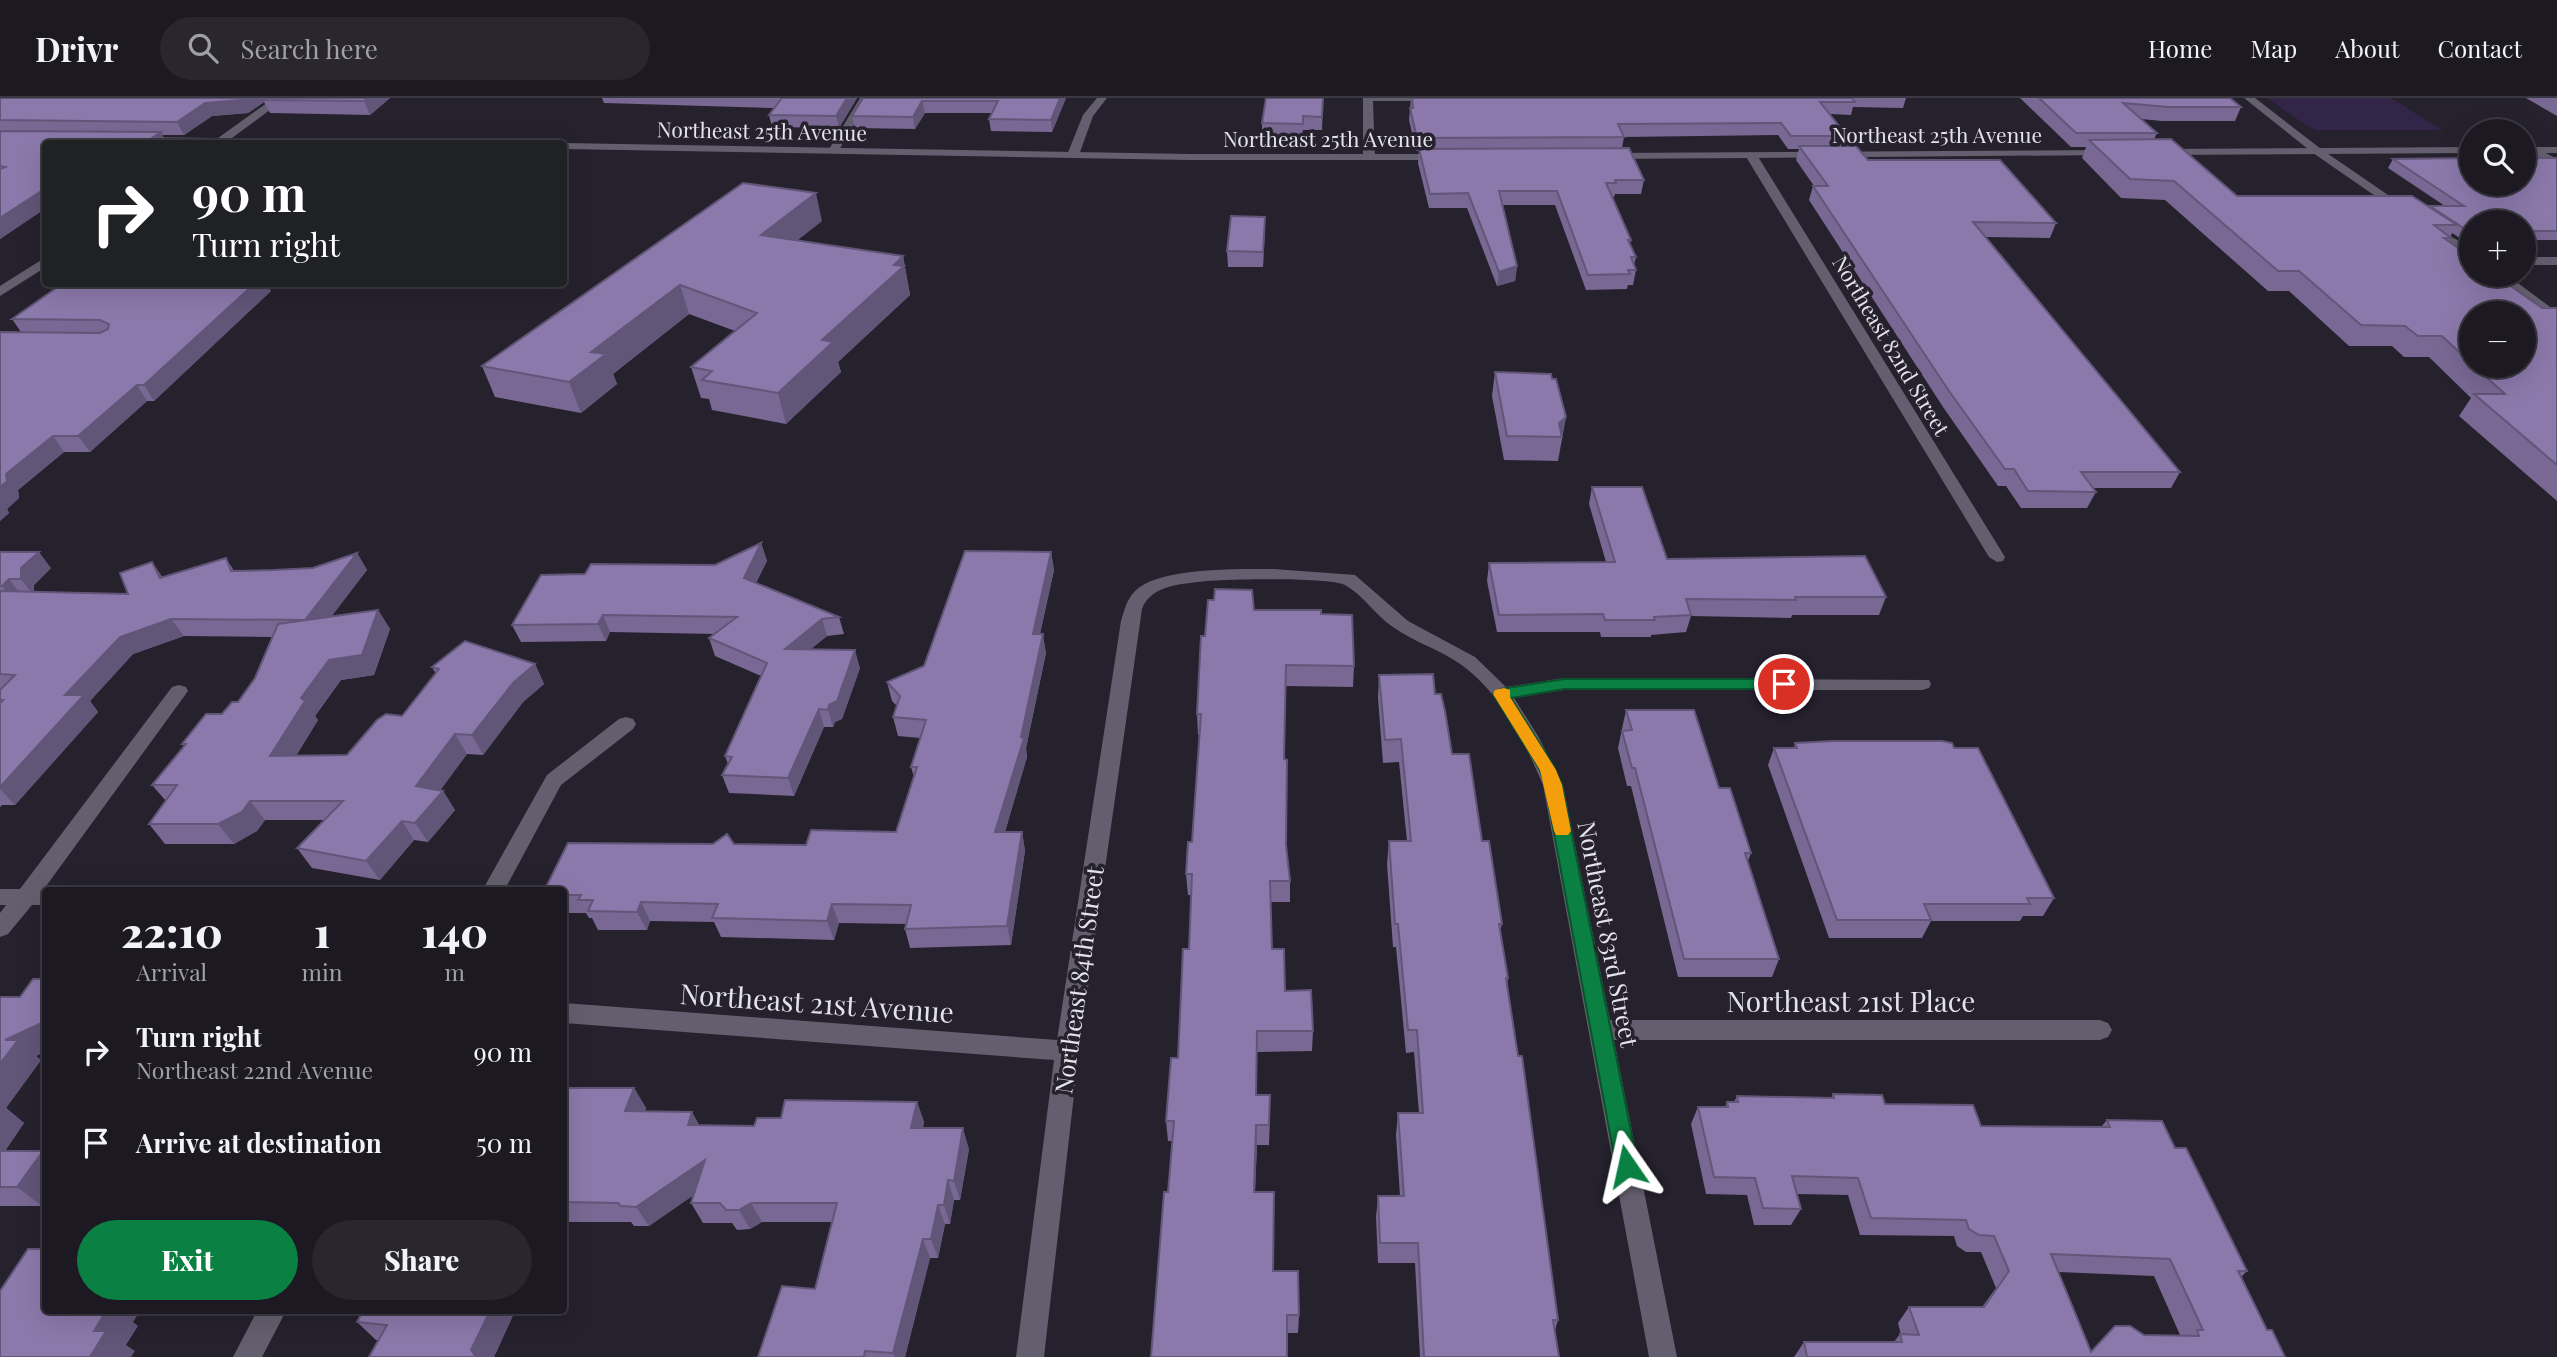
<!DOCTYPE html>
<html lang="en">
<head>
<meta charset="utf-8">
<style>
	body { margin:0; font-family:"Playfair Display",serif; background:#29262f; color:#f1f3f6; height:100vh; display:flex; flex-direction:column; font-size:26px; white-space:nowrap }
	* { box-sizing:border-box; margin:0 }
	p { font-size:23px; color:#a0a0a5 }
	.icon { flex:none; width:38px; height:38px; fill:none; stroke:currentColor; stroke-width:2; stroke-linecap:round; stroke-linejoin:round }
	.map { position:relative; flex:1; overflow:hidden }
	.details { position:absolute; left:42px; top:789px; width:525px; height:427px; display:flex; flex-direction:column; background:#1c1922; border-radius:7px; box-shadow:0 7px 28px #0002,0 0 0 2px #3a3840 }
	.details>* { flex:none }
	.guide { position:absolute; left:42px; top:42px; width:525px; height:147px; border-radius:7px; box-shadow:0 7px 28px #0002,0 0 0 2px #3a3840; background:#202124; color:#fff; overflow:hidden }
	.fabs { position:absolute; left:2459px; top:21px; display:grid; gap:14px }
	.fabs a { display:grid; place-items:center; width:77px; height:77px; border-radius:50%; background:#1c1922; box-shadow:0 7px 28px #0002,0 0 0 2px #3a3840; font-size:35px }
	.pin { position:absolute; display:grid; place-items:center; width:60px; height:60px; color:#fff; margin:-30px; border:4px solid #fff; border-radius:50%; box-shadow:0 2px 7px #0007 }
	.me { position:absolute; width:77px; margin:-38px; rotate:349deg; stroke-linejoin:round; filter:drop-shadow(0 0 5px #0008) }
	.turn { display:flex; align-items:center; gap:24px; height:147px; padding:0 35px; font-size:32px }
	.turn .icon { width:91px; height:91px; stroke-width:2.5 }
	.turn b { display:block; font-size:49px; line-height:60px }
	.eta { display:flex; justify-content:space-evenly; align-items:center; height:119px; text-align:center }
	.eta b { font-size:42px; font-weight:800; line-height:49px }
	.action { display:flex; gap:14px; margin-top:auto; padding:14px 35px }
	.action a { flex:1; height:80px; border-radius:42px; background:#0b8043; color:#fff; font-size:28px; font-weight:800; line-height:80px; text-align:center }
	.action a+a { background:#29262f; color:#f1f3f6 }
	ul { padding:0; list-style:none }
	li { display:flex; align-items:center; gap:21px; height:91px; padding:0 35px }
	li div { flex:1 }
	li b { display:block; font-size:26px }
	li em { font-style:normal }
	header { display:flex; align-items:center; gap:42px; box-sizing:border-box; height:98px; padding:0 35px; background:#1c1922; border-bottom:2px solid #3a3840 }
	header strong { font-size:33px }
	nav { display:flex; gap:38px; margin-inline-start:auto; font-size:24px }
	.search { width:490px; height:63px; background:#29262f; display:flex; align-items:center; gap:18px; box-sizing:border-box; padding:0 24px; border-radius:38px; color:#a0a0a5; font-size:26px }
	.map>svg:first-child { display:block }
</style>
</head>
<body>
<header>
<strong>Drivr</strong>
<div class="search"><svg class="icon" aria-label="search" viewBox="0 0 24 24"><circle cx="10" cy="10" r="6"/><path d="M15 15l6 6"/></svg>Search here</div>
<nav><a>Home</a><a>Map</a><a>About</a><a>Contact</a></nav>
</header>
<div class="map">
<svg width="2557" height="1259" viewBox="0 0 2557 1259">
	<rect width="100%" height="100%" fill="#25212d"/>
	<!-- green -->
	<path fill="#332548" d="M2267 0H2391L2442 32H2318L2310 30Z"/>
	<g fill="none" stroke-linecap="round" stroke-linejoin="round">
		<!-- minor -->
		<path fill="#645f6e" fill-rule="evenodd" d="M860 0H870L837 55H829L828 53Z
			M1097 0H1107L1093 18 1079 57 1069 59 1067 57 1083 17Z
			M1363 0H1460L1455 3H1373L1375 59 1369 62 1363 59Z
			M2244 0H2255L2321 51 2407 110 2397 113 2313 55Z
			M2529 50H2537L2557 61V69L2529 54Z
			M1751 54 1757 57 2005 459 2003 463 1997 464 1989 459 1745 57Z
			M2429 124 2471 151V161L2425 131 2423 128Z
			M2524 159H2557V167H2524Z
			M2493 177H2507L2557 214V221H2549Z
			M1274 471 1355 477 1408 523 1475 559 1506 589 1564 580 1929 582 1931 586 1929 590 1922 592H1564L1514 600 1538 638 1563 687 1610 922H2100L2108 925 2112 932 2108 939 2100 942H1614L1677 1259H1649L1543 687C1525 645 1501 596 1463 568 1442 552 1415 545 1393 529 1376 518 1362 496 1345 487 1331 479 1227 481 1207 483 1184 486 1151 486 1142 511L1079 953 1044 1259H1016L1054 962 564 925V905L1057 942 1121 523C1124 513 1127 501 1135 493 1158 469 1242 471 1274 471Z
			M179 587 186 589 188 593 44 791 53 793H46V807H32L8 836 0 839V815L6 807H0V791H20L172 589Z
			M626 619 633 621 636 626 633 631 561 687 504 793H482L547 677 619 621Z
			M257 1213H286L262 1259H233Z"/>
		<!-- tertiary -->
		<path fill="#645f6e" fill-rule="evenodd" d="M274 0H286L232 40 411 43 416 46H156L139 45 134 42 139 39 218 40Z
			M564 45 1189 56H1444L1450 59 1444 62H1189L564 51V46H561Z
			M2471 49V55L2160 57 2155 54 2160 51Z
			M2524 49H2557V55H2524Z
			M2109 52 2115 55 2113 57 1607 61 1601 58 1607 55Z
			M46 159V169L0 198V188Z"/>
	</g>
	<!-- wall -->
	<path fill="#786893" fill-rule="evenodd" d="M0 0H390L370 17 270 15 264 4 248 15 212 18 184 37H162L167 46H46V110L0 141Z
		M602 0H857L839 30 772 29 769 17 774 10 604 5Z
		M863 0H1066L1052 34 991 33 989 21 992 15H925L915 31 855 30 852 18Z
		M1323 0 1322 32H1303L1302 39H1262V25Z
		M1411 0H1906L1903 10 1853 9 1851 17 1830 16 1847 38 1845 48 1868 62 2056 125 2050 140 1986 139 2180 374 2171 390H2093L2096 394 2087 410H2021L2006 388H1998L1943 309 1809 102 1813 88H1814L1796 62 1799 51H1788L1778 37 1624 39 1622 50 1644 82 1641 96H1615L1614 99H1612L1631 142 1630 146 1636 159 1634 167 1636 172 1633 187H1628L1627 191 1586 192 1555 107H1503L1517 168 1515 183 1497 188 1467 110H1429L1418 65 1419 53H1416L1409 22Z
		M2020 0H2230L2241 9 2235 23H2162L2141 21 2157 35 2154 41 2237 98 2429 109 2430 108H2445L2388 70 2393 61 2557 60V142H2524V124H2471V147L2452 135 2449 143 2542 210H2557V403L2459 318 2471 300 2429 259H2404L2392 248H2349L2289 193H2268L2165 102 2121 100 2082 60 2086 49H2071ZM2471 215 2524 268H2471Z
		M2526 0H2557V18Z
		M1265 119 1263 169H1228L1227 153Z
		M822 123 797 142 903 158 910 197 838 264 841 274 786 326 712 312 709 301 701 300 691 269 735 233 689 216 613 276 617 286 581 315 495 299 482 268Z
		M271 193 154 303H147L90 354H64L18 392 19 400 7 411 9 415 0 423 21 234 12 221Z
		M1495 274 1566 319 1558 363 1504 362 1492 298Z
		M1592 389 1667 461 1886 499 1879 517H1792L1791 520 1691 518 1686 534 1651 537V539H1601L1600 534H1497L1487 483 1489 465 1606 464 1589 406Z
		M761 445 767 463 756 485 839 519 844 536 827 538 811 551 860 570 842 621 835 624 833 629H824L794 698 729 695 722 677 728 666 725 658 761 578 715 558 709 540 715 536 610 534 606 543 521 544 512 527 585 476 715 467Z
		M0 454 51 470 34 487V494L128 496 163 479 226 460 234 473 273 472 313 470 357 455 367 472 331 518 378 512 390 531 374 577 341 582 315 618 318 622 296 658 347 657 402 618 436 576 432 569 535 566 544 586 523 604 483 657 467 656 440 692 443 693 455 712 428 744 414 742 380 782 312 770 297 750 324 722H265L257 733 234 746H165L149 726 166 703 152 687 184 648 182 646 238 604 255 580 272 539 184 538 133 556 90 603 98 614 15 707H2L0 709Z
		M1051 454 1054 472 1040 536 1046 555 1026 650 1027 659 1005 734H1022L1025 753 1011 847 910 850 905 831 906 826 839 825 834 842 721 839 714 824 650 823 647 832H598L592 820H589L586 815H564V793L734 746 806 747 896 734 914 679 911 669 920 640 898 638 893 619 897 608 892 603 887 584 924 568Z
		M1254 512 1321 516 1354 568 1353 589 1285 588 1284 661 1286 747 1290 783V804H1270L1272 851 1285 893 1313 933 1312 953 1257 954V997H1270V1017L1269 1047H1257L1255 1094 1273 1173 1299 1217 1298 1235H1287L1168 1094 1172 1043H1168L1166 1023 1178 960 1189 851 1191 797H1188L1186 776 1192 744 1200 637H1198L1197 616 1205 538Z
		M1379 577 1435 596 1452 656 1482 743 1502 826 1500 834 1508 880 1507 888 1558 1222 1555 1232 1559 1259H1420L1415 1165H1378L1376 1119 1378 1098H1400L1396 1037 1398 1015H1419L1414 954 1406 955 1396 849H1393L1387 766 1389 743H1407L1399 664 1383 665 1378 600Z
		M1626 612 1719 690 1751 755 1748 763 1779 861 1772 879H1678L1631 688H1627L1618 650Z
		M1795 645 1954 650 2054 800 2043 818H2023L2020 823H1931L1922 840H1829L1768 667 1774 650H1794Z
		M46 874V953L36 958 41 962 6 1010 24 1025 5 1053 46 1055V1102L42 1108H0V900L20 899 40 881Z
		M564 985 567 990H634L646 1010 645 1013 692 1014 699 1027 754 1028 781 1020 917 1004 924 1024 923 1030 969 1051 960 1102H954L950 1126H945L938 1160H930L905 1259H758L815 1191 832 1124H762L750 1131 737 1132 732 1125H703L691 1105 693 1097 649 1128H634L631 1124H564Z
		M1833 996 1885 1006 1981 1028 2101 1029 2107 1022 2175 1050 2247 1173 2241 1179 2267 1232 2285 1259H1794L1804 1244H1894L1900 1236 1901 1237 1898 1225 1909 1209H1982L1996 1190 1981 1154H1966L1957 1148 1954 1138 1860 1137 1848 1097 1797 1096 1801 1111 1791 1127H1754L1747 1097 1706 1096 1691 1026 1698 1009H1725L1727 1004H1734L1737 998 1831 1000ZM2058 1174 2154 1178 2180 1237H2144L2115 1228 2091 1253Z
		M363 1213H515L494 1259 376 1242 357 1224Z"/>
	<!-- shaded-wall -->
	<path fill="#615578" d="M244 0H270L264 2V4L248 15 212 18 184 37 177 24 205 5Z
		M368 0H390L370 17 364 3Z
		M847 0H857L839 30 836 18Z
		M1060 0H1066L1052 34 1051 22Z
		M922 3 925 15 915 31 913 19Z
		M161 34 167 46H143Z
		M46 90V110L0 141V120Z
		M816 95 822 123 769 165 761 137Z
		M1265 119V134L1263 169V154Z
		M903 158 910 197 838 264 841 274 786 326 778 295 822 242Z
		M1517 168 1515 183 1497 188 1499 174Z
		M254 186H267L271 193 154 303 144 287Z
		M680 187 689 216 613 276 617 286 581 315 569 284 591 254Z
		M137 287 147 303 90 354 78 338Z
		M1566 319 1561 343 1562 339 1559 325Z
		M53 338 64 354 18 392 19 400 7 411 9 415 0 423V389L6 376Z
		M761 445 767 463 749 497 744 480Z
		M39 454 51 470 34 487V498L21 481V470Z
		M1051 454 1054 472 1036 554 1033 536Z
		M357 455 367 472 316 539 305 522Z
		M152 464 164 481 160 480Z
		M9 481 22 498 15 505 2 488Z
		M378 512 390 531 374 577 341 582 315 618 318 622 284 677 270 658 301 600 329 562Z
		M603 517 610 534 606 543 598 526Z
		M171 521 184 538 133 556 90 603 98 614 15 707 0 691V689L65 597 120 539Z
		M822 521 827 538 790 568 785 551Z
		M1043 536 1046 555 1026 650 1027 659 999 753 995 734 1021 639Z
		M855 552 860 570 842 621 835 624 833 629 828 612Z
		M535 566 544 586 523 604 483 657 472 637 513 585Z
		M819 611 824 629 794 698 788 680Z
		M455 636 467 656 429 708 416 688Z
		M443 693 455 712 428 744 415 725Z
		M250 703 265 722 257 733 234 746 218 726Z
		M402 723 414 742 380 782 366 763Z
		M1022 734 1025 753 1011 847 1007 828Z
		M641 804 650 823 647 832 637 814Z
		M832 806 839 825 834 842 827 823Z
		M46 923V953L36 958 41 962 6 1010 24 1025 0 1059V966L5 942Z
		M634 990 646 1010 638 1033 625 1013Z
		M917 1004 924 1024 918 1050 911 1030Z
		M692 1014 703 1034 688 1027Z
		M1256 1027 1257 1047 1254 1114V1094Z
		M963 1030 969 1051 960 1102 954 1083Z
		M43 1053 46 1055V1102L42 1108 17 1089Z
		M705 1062 716 1082 649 1128 636 1109Z
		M948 1082 954 1102 950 1126 944 1107Z
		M751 1105 762 1124 750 1131 739 1112Z
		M938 1107 945 1126 938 1160 931 1141Z
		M923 1141 930 1160 905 1259H895L893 1255Z
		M106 1213H140L133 1224 138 1228 126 1247 135 1253 131 1259H90L94 1233Z
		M490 1213H515L494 1259H476L471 1252Z"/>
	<!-- building -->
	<path fill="#8b79ab" stroke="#615578" stroke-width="2" fill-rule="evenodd" d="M0 0H244L242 2 205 5 177 24 0 22Z
		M266 0H368L364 3 264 2Z
		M782 0H847L836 18 769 17Z
		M863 0H1060L1051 22 989 21 998 3H922L913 19 852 18Z
		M1266 0H1323L1322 19 1303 18V26L1262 25Z
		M1412 0H1852L1855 4H1820L1847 38H1791L1781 25 1618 26 1624 39 1417 40 1410 10H1413Z
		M2039 0H2230L2241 9H2168L2123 5 2157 35H2076Z
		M0 33 161 34 143 46H46V90L0 120V71L5 69 0 68Z
		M2171 41 2237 98H2412L2457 127H2434L2451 140H2444L2471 159V177H2495L2542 210H2557V367L2474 296H2505L2474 268H2524V215H2471V265L2442 238H2418L2405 228 2361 227 2299 173H2278L2174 83 2130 81 2089 42Z
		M1799 48H1856L1868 62H2000L2056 125 1973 124 2180 374H2081L2096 394 2028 393 2014 371H2005L1949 293 1813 88H1828Z
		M1629 50 1644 82H1615L1616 85H1606L1631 142H1628L1636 159H1631L1636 172H1628L1630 176 1588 177 1557 93H1499L1517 168 1499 174 1468 95 1430 96 1419 51Z
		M2471 60V86H2524V60H2557V133H2524V124H2471V135L2430 108H2464L2393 61Z
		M743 85 816 95 761 137 903 158 894 167 904 168 822 242 833 244 778 295 702 282 712 273 691 269 757 215 680 187 591 254 606 256 569 284 482 268Z
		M1231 118 1265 119 1263 154 1227 153Z
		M62 186H254L144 287H137L78 338H53L6 376 7 383 0 389V234L100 235 108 231 109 226 100 222 12 221Z
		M1495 274 1551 276 1552 281H1556L1566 319 1559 325 1562 339 1507 338Z
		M1592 389H1642L1667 461 1865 458 1886 499H1795L1796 502 1686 501 1691 517 1654 519 1655 522H1605L1603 516 1499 517 1489 465 1615 464Z
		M761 445 744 480 839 519 822 521 785 551 855 552 837 603 829 607 828 612 819 611 788 680 722 677 732 659 725 658 767 565 709 540 737 519 603 517 598 526 512 527 541 477 585 476 591 466 715 467Z
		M965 453 1051 454 1033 536H1043L1021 639 1024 640 995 734H1022L1007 828 905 831 911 807 832 806 827 823 712 820 718 806 641 804 637 814 588 813 593 802H578L581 797H564V793H544L568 745 713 746 727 736 734 746 806 747 811 732 896 734 917 669H911L926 622 893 619 900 598 887 584 924 568Z
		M0 454H39L21 470V481H9L2 488H0Z
		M357 455 305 522 171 521 120 539 65 597H84L0 689V605L3 602H0V592L15 577 0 576V493L128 496 120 475 152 464 160 480 226 460 231 473 273 472 313 470Z
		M1215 491 1252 492 1254 512H1321V516L1352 517 1354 568 1286 567 1284 661 1287 662 1286 747 1290 783H1270L1272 851H1284L1285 893 1311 892 1313 933H1257L1256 997H1270L1269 1027H1256L1254 1094H1274L1273 1173H1298L1299 1217H1287V1259H1151L1164 1094H1168L1174 1023H1166L1171 960H1178L1183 851H1189L1192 776H1186L1188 744H1192L1201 616H1197L1201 538H1205L1208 502H1214Z
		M378 512 362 557 329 562 301 600 305 603 270 658 347 657 377 622 386 616 402 618 439 571 432 569 465 543 535 566 513 585 472 637 455 636 416 688 443 693 415 725 402 723 366 763 297 750 343 703H250L242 714 218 726H149L177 687H152L186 646H182L206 616H222L232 604H238L255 580 278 526Z
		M1433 576 1435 596H1441L1445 613 1452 656H1469L1482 743H1489L1502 826H1499L1508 880H1506L1518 958H1522L1558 1222H1553L1559 1259H1424L1418 1145H1380L1378 1098H1404L1398 1015H1423L1417 932H1408L1398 826H1395L1389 743H1411L1401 641 1385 642 1379 577Z
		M1626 612H1694L1719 690H1730L1751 755H1745L1779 861H1684L1635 670H1632L1622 633 1632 632Z
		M1833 643H1942L1952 645 1954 650H1978L2054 800H2027L2030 806H1924L1931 822H1837L1774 650H1797L1795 645Z
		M46 874V923L5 942H18L0 966V900L1 899H20L33 881H40Z
		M564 990H634L625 1013 692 1014 688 1027 754 1028 757 1020H781L785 1002 917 1004 911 1030H963L954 1083 948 1082 944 1107H938L931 1141H923L893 1255 865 1253 864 1259H758L782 1188 815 1191 837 1105H751L739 1112H726L720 1105H691L705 1062 636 1109 621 1108 618 1105 564 1104Z
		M1833 996 1882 997 1885 1006 1973 1007 1981 1028 2110 1029 2107 1022 2162 1023 2175 1050H2186L2247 1173H2238L2267 1232H2272L2285 1259H1807L1804 1244H1902L1900 1236 1919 1237 1909 1209H1984L2009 1173 1994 1138 1979 1137 1969 1131 1966 1122 1871 1120 1858 1080 1792 1078 1801 1111 1763 1110 1755 1080 1714 1079 1698 1009H1728L1727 1004H1738L1737 998 1834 1000ZM2051 1156 2170 1161 2203 1232H2197L2199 1238 2144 1237 2130 1228H2115L2091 1254Z
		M0 1053H43L17 1089H0Z
		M28 1151H46V1213H106L94 1233H106L90 1259H0V1193Z
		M363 1213H490L471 1252 476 1259H369L387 1227 357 1224Z"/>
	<!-- route -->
	<path fill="#0b8043" stroke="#07532c" stroke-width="2" d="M1564 581H1784L1792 586 1784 591H1564L1511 600 1553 667 1562 687 1638 1068 1634 1075 1627 1078 1620 1075 1616 1068 1545 687 1540 672 1493 596 1501 591Z"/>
	<!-- slow -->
	<path fill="#f59e0b" d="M1504 590 1510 592V599L1556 672 1562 687 1571 733 1568 737H1556L1554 733 1540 672 1493 596 1495 592Z"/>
	<g text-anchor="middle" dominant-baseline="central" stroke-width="7" stroke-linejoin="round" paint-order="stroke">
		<!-- far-street labels -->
		<g font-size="21" fill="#e4e2ea" stroke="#25212d">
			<text transform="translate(762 32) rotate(1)">Northeast 25th Avenue</text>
			<text x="1937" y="36">Northeast 25th Avenue</text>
			<text x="1328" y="40">Northeast 25th Avenue</text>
			<text transform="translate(1892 247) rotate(59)">Northeast 82nd Street</text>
		</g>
		<!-- street labels -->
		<g font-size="24" fill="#e4e2ea" stroke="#25212d">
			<text transform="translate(1609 836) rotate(79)">Northeast 83rd Street</text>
			<text transform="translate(1078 882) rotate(-82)">Northeast 84th Street</text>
		</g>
		<!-- near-street labels -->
		<g font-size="28" fill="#e4e2ea" stroke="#25212d">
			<text x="1851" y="902">Northeast 21st Place</text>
			<text transform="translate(817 904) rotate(4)">Northeast 21st Avenue</text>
		</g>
	</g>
</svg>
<div class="fabs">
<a><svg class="icon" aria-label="search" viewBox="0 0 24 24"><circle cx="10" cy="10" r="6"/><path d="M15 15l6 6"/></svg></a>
<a>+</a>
<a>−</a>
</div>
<div class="pin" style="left:1784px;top:586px;background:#d93025"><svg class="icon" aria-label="arrive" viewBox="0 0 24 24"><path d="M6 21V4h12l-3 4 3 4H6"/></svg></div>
<svg class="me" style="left:1627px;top:1068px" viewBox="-20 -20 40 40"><path d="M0-17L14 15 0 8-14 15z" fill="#0b8043" stroke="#fff" stroke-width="4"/></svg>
<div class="guide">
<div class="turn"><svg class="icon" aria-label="right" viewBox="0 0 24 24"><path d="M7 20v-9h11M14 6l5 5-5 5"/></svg><div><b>90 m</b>Turn right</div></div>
</div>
<section class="details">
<div class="eta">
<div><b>22:10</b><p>Arrival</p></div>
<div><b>1</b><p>min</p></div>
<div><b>140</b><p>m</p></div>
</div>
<ul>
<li><svg class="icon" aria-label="right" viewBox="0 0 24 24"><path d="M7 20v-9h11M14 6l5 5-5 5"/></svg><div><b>Turn right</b><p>Northeast 22nd Avenue</p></div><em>90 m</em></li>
<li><svg class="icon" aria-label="arrive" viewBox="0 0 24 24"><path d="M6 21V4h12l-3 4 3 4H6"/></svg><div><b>Arrive at destination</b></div><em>50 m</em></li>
</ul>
<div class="action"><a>Exit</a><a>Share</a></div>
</section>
</div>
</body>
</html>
